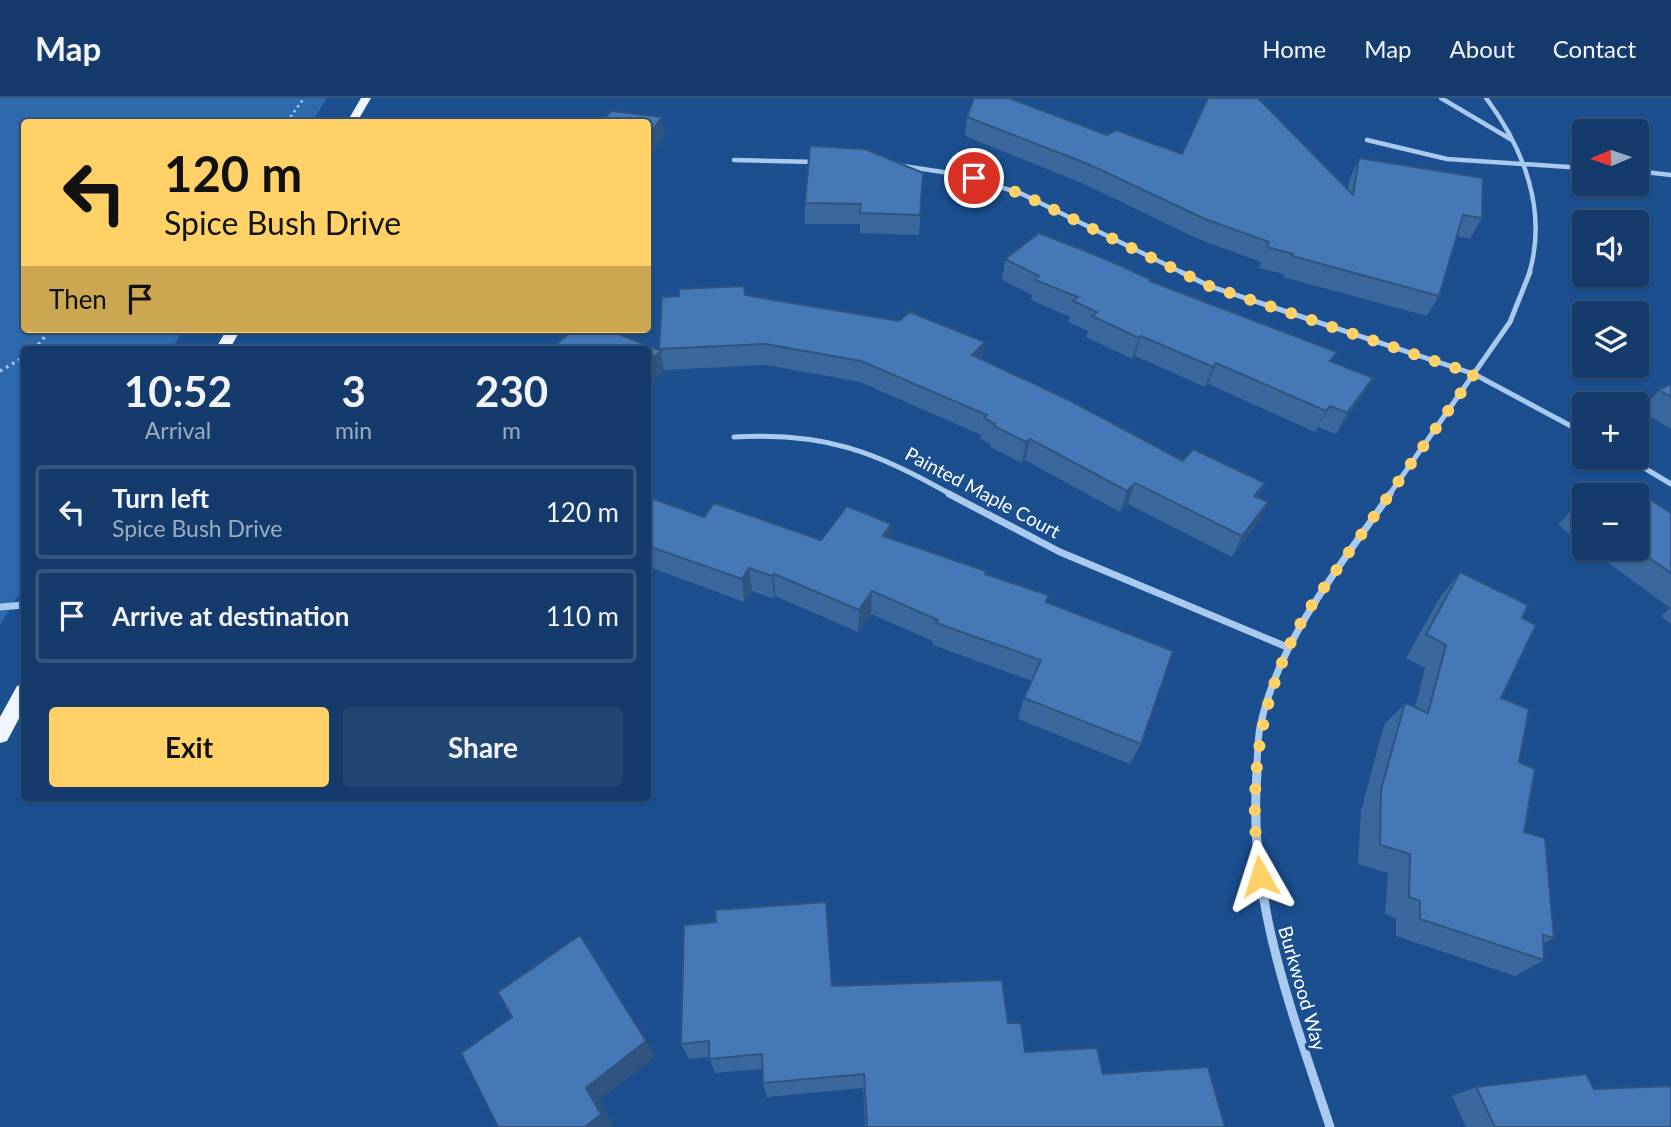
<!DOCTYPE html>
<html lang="en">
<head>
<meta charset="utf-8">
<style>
	body { margin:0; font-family:Lato,sans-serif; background:#214673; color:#f1f3f6; height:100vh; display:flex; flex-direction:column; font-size:26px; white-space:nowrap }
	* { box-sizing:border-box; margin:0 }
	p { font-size:23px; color:#9dadc1 }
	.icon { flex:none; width:38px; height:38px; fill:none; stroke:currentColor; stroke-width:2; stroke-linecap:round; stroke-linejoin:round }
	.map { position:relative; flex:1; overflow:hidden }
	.drawer { position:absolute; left:21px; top:248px; width:630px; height:455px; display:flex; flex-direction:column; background:#143b6b; border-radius:7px; box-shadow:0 2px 5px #0004,0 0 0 2px #33557e }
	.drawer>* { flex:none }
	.guide { position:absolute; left:21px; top:21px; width:630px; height:214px; border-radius:7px; box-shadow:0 2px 5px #0004,0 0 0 2px #33557e; background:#ffd166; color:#111; overflow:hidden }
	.needle { width:46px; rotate:268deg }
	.controls { position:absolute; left:1572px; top:21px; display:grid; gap:14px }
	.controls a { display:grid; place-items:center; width:77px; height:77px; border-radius:7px; background:#143b6b; box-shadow:0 2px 5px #0004,0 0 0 2px #33557e; font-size:35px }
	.pin { position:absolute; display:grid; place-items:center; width:60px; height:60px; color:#fff; margin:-30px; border:4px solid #fff; border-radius:50%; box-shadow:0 2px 7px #0007 }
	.me { position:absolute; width:77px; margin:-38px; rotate:354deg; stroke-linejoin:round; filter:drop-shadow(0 0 5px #0008) }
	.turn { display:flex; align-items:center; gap:24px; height:147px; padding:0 28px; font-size:32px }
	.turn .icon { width:91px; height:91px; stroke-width:2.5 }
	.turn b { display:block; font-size:49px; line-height:60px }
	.then { display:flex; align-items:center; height:66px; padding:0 28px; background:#0003; gap:14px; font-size:26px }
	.eta { display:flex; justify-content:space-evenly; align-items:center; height:119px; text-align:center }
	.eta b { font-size:42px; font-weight:700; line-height:49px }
	.cta { display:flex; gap:14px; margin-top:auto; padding:14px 28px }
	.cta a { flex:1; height:80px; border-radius:7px; background:#ffd166; color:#111; font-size:28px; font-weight:700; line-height:80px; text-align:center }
	.cta a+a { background:#214673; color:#f1f3f6 }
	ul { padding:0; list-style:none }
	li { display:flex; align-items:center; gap:21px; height:94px; margin:0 14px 10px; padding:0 14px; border:4px solid #33557e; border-radius:7px }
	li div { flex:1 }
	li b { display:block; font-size:26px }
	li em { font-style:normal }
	header { display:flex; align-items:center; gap:42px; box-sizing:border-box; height:98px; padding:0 35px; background:#143b6b; border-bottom:2px solid #33557e }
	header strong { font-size:33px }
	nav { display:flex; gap:38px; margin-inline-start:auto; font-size:24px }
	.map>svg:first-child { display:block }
</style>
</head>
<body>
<header>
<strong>Map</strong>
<nav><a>Home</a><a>Map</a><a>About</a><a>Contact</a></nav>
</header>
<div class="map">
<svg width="1671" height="1029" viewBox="0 0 1671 1029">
	<rect width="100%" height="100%" fill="#1b4f8f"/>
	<!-- green -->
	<path fill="#2e69ad" d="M0 0H327L312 24H24V231H184L171 252H24V488L0 527Z"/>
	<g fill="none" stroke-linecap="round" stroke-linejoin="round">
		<!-- path-far1 -->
		<path stroke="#a9c9ee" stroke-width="2.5" stroke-dasharray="2.5 3.5" stroke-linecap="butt" d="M287 24 304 0"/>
		<!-- path -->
		<path stroke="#a9c9ee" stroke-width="3.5" stroke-dasharray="2.5 4.5" stroke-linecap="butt" d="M34 252 51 231
			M0 273 24 259"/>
		<!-- minor-far3 -->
		<path stroke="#a9c9ee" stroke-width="4.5" d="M1441 0 1512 42
			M1486 0C1524 51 1548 113 1529 176
			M1367 42 1447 61 1584 70
			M734 62 817 64
			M896 67 963 77 1022 96 1185 176
			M1636 73 1671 77"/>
		<!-- minor-far2 -->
		<path stroke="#a9c9ee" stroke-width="5" d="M1181 174 1209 188 1474 276 1584 335
			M734 339C825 334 874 353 952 397
			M1626 359 1671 386
			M1389 397 1510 224 1530 174"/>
		<!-- minor-far1 -->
		<path stroke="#a9c9ee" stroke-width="7" d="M949 396 1060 454 1287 549
			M0 509 24 507
			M1256 677C1258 661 1257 644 1260 629 1279 540 1340 469 1390 396"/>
		<!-- minor -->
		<path stroke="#a9c9ee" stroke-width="9" d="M1257 675C1247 800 1292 913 1330 1029"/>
		<!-- primary -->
		<path fill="#f0f6ff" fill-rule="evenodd" d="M361 0H371L357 24H347Z
			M227 231H241L229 252H215Z
			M24 586V611L7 643 0 645V619L17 588Z"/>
	</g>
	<!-- wall -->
	<path fill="#3a679d" d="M967 19 1107 37 1182 56 1348 92 1350 80 1359 60 1482 120 1470 141 1457 138 1439 198 1427 218 1283 179 1284 176 1259 170 1261 164 1198 141 1084 86 965 38Z
		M923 75 919 137 860 135V126H805V105Z
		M1005 161 1152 182 1151 184 1337 254 1332 263 1373 280 1361 300 1336 336 1318 329 1315 334 1208 286 1205 289 1135 258 1132 261 1086 239 1088 233 1068 224 1070 219 1031 202 1032 197 1002 182Z
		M745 197 982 262 1183 363 1265 385 1258 399 1268 404 1257 425 1232 459 1128 406 1120 414 1025 362 1022 365 990 349 991 346 980 341 981 337 860 284 766 267 664 272V273L660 252 662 199Z
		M1671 286V331L1641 313 1659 292Z
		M648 399 704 419 821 442 891 426 890 440 985 476 1046 504 1141 646 1130 666 1018 621 1024 600 1032 583 933 547V543L871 516 858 534 775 498 774 501 752 493 744 504 652 470 648 476Z
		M1584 403V447L1558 427 1576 407Z
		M1671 415V526L1661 518 1670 510 1588 450H1636Z
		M1460 474 1522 520 1501 600 1519 664 1524 734 1554 840 1543 846 1544 862 1515 878 1396 838V820L1385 816 1388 775 1358 766 1361 713 1384 627 1405 605 1415 609 1425 570 1406 560 1440 499Z
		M832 888 1008 925 1025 954 1103 976 1225 1029H865L863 990 767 999 763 985 762 971 715 975 709 959 689 961 681 946Z
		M1476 989 1594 991 1671 1029H1466L1452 998Z"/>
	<!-- shaded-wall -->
	<path fill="#305480" d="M662 19 665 38 648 62V39Z
		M1141 238 1135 258 1132 261 1139 240Z
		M985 244 982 265 972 257Z
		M661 253 664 273 648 288V264Z
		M1216 265 1208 286 1205 289 1213 269Z
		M1373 280 1361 300 1336 336 1347 315Z
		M1330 308 1318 329 1315 334 1326 313Z
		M1030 341 1025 362 1022 365 1026 344Z
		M1135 385 1128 406 1120 414 1127 393Z
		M1265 385 1255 405 1254 398Z
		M1268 404 1257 425 1232 459 1242 438Z
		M891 426 890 449 883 438Z
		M648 453 652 470 648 476Z
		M749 470 752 493 744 504 742 481Z
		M774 476 775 498 774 501 772 478Z
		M872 493 871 516 858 534 859 512Z
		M580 837 656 958 599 1003 614 1028 613 1029H585L586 990Z"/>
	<!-- building -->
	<path fill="#4478b7" stroke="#305480" stroke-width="2" d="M974 0H1009L1107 37 1116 32 1182 56 1208 0H1258L1353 97 1359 60 1483 80 1482 120 1463 117 1439 198 1292 158 1293 156 1267 149 1269 144 1205 121 1088 66 967 19Z
		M611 13 662 19 648 39V24H602Z
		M810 48 865 51 923 75 920 117 860 115 861 106 805 105Z
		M1039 135 1103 160 1152 182 1150 183 1337 254 1330 263 1373 280 1347 315 1330 308 1326 313 1216 265 1213 269 1141 238 1139 240 1092 218 1097 214 1073 203 1078 199 1035 182 1039 178 1005 161Z
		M744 188 745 197 899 223 910 214 985 244 972 257 1069 302 1183 363 1193 351 1265 385 1254 398 1268 404 1242 438 1135 385 1127 393 1030 341 1026 344 994 328 995 326 984 320 987 317 861 263 765 246 659 251 662 199 679 198V191Z
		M575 231H606L661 253 648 264V252H549Z
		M1671 286V299L1659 292Z
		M1623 384 1671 415V475L1635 450 1636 397H1596Z
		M648 399 704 419 714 405 821 442 847 408 891 426 883 438 986 473 985 476 1048 497 1046 504 1173 553 1141 646 1024 600 1041 562 936 525 938 522 872 493 859 512 774 476 772 478 749 470 742 481 648 448Z
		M1584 403V413L1576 407Z
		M1460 474 1528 507 1522 520 1536 527 1501 600 1529 611 1519 664 1535 671 1524 734 1545 740 1554 840 1543 837 1544 862 1420 821V803L1409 799 1410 756 1380 747 1381 692 1405 605 1428 615 1446 547 1426 536Z
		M826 804 832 888 1002 882 1008 925H1021L1025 954 1097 950 1103 976 1208 969 1225 1029H867L864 976 763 985 762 956 709 961V943L681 946 684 827 716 824 715 812Z
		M580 837 646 943 586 990 601 1016 585 1029H498L461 955 512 919 498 894Z
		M1586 976 1594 991 1671 988V1029H1495L1476 989Z"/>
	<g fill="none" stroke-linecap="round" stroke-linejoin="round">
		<!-- route -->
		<path stroke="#ffd166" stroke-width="12" stroke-dasharray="0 21.6" d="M974 80 1022 96 1209 188 1474 276 1309 511C1260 591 1246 684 1260 778"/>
	</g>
	<g text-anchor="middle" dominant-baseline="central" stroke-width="7" stroke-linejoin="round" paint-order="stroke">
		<!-- street labels -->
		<g font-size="19" fill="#fff" stroke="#1b4f8f">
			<text transform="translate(983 394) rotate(28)">Painted Maple Court</text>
			<text transform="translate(1303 890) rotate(74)">Burkwood Way</text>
		</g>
	</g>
</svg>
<div class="controls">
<a><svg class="needle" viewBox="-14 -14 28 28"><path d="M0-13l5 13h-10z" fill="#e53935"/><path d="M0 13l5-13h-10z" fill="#9dadc1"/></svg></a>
<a><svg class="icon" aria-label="sound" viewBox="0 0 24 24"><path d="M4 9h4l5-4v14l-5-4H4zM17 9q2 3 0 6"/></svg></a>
<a><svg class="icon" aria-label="layers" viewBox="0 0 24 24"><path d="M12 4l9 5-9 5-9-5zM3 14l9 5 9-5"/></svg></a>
<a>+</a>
<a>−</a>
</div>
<div class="pin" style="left:974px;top:80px;background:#d93025"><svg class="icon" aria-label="arrive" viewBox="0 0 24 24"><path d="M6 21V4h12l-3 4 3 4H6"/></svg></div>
<svg class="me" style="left:1260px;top:778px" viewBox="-20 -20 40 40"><path d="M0-17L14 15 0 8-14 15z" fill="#ffd166" stroke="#fff" stroke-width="4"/></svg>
<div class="guide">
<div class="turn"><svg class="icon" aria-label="left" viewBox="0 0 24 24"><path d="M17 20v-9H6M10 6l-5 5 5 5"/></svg><div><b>120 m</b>Spice Bush Drive</div></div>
<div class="then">Then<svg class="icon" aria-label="arrive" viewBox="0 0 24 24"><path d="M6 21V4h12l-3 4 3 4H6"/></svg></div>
</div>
<section class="drawer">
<div class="eta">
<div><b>10:52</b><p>Arrival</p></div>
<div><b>3</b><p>min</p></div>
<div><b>230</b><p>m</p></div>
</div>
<ul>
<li><svg class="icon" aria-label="left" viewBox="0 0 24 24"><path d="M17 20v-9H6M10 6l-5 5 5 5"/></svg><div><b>Turn left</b><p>Spice Bush Drive</p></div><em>120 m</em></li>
<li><svg class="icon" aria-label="arrive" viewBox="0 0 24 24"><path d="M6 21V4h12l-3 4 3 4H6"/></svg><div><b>Arrive at destination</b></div><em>110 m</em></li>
</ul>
<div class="cta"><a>Exit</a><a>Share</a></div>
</section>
</div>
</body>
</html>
